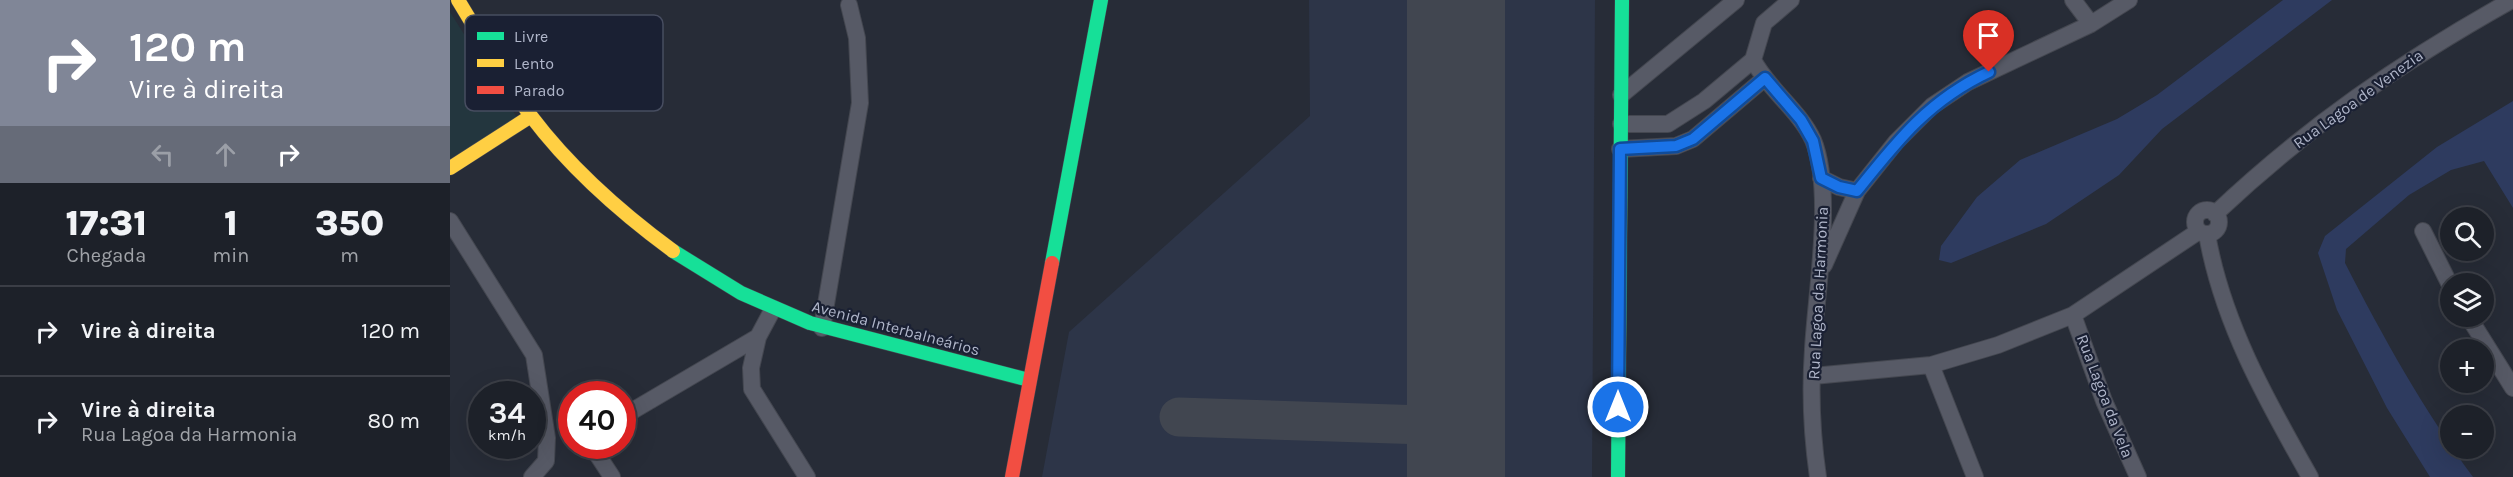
<!DOCTYPE html>
<html lang="pt">
<head>
<meta charset="utf-8">
<style>
	body { margin:0; font-family:Karla,sans-serif; background:#252931; color:#f1f3f6; height:100vh; display:flex; flex-direction:column; font-size:22px; white-space:nowrap }
	* { box-sizing:border-box; margin:0 }
	p { font-size:20px; color:#a0a3a8 }
	.icon { flex:none; width:33px; height:33px; fill:none; stroke:currentColor; stroke-width:2; stroke-linecap:round; stroke-linejoin:round }
	.map { position:relative; flex:1; overflow:hidden }
	.sheet { display:flex; flex-direction:column; background:#1d2129; width:450px }
	.sheet>* { flex:none }
	.top-card { background:#808697; color:#fff; overflow:hidden }
	.tools { position:absolute; left:1990px; top:207px; display:grid; gap:12px }
	.tools a { display:grid; place-items:center; width:54px; height:54px; border-radius:50%; background:#1d2129; box-shadow:0 6px 24px #0002,0 0 0 2px #3b3e46; font-size:30px }
	.speed { position:absolute; left:18px; top:381px; display:flex; gap:12px; font-size:30px; font-weight:700; text-align:center }
	.speed>* { display:grid; place-content:center; width:78px; height:78px; border-radius:50%; background:#1d2129; box-shadow:0 6px 24px #0002,0 0 0 2px #3b3e46; line-height:1 }
	.speed small { font-size:15px; font-weight:400 }
	.speed .limit { border:9px solid #d22; background:#fff; color:#111 }
	.pin { position:absolute; display:grid; place-items:center; width:51px; height:51px; color:#fff; margin:-62px -26px; border-radius:50% 50% 50% 0; rotate:-45deg; box-shadow:0 0 6px #0007 }
	.pin .icon { rotate:45deg }
	.me { position:absolute; width:66px; margin:-33px; rotate:0deg; stroke-linejoin:round; filter:drop-shadow(0 0 4px #0008) }
	.turn { display:flex; align-items:center; gap:21px; height:126px; padding:0 30px; font-size:27px }
	.turn .icon { width:78px; height:78px; stroke-width:2.5 }
	.turn b { display:block; font-size:42px; line-height:51px }
	.lanes { display:flex; align-items:center; height:57px; padding:0 30px; background:#0003; justify-content:center; gap:30px; direction:ltr }
	.lanes .off { opacity:.35 }
	.eta { display:flex; justify-content:space-evenly; align-items:center; height:102px; text-align:center }
	.eta b { font-size:36px; font-weight:800; line-height:42px }
	ul { padding:0; list-style:none }
	li { display:flex; align-items:center; gap:18px; height:90px; padding:0 30px; border-top:2px solid #3b3e46 }
	li div { flex:1 }
	li b { display:block; font-size:22px }
	li em { font-style:normal }
	main { display:flex; flex:1; min-height:0 }
	.map>svg:first-child { display:block }
</style>
</head>
<body>
<main>
<section class="sheet">
<div class="top-card">
<div class="turn"><svg class="icon" aria-label="right" viewBox="0 0 24 24"><path d="M7 20v-9h11M14 6l5 5-5 5"/></svg><div><b>120 m</b>Vire à direita</div></div>
<div class="lanes"><svg class="icon off" aria-label="left" viewBox="0 0 24 24"><path d="M17 20v-9H6M10 6l-5 5 5 5"/></svg><svg class="icon off" aria-label="ahead" viewBox="0 0 24 24"><path d="M12 20V5M6 11l6-6 6 6"/></svg><svg class="icon" aria-label="right" viewBox="0 0 24 24"><path d="M7 20v-9h11M14 6l5 5-5 5"/></svg></div>
</div>
<div class="eta">
<div><b>17:31</b><p>Chegada</p></div>
<div><b>1</b><p>min</p></div>
<div><b>350</b><p>m</p></div>
</div>
<ul>
<li><svg class="icon" aria-label="right" viewBox="0 0 24 24"><path d="M7 20v-9h11M14 6l5 5-5 5"/></svg><div><b>Vire à direita</b></div><em>120 m</em></li>
<li><svg class="icon" aria-label="right" viewBox="0 0 24 24"><path d="M7 20v-9h11M14 6l5 5-5 5"/></svg><div><b>Vire à direita</b><p>Rua Lagoa da Harmonia</p></div><em>80 m</em></li>
</ul>
</section>
<div class="map">
<svg width="2063" height="477" viewBox="0 0 2063 477">
	<rect width="100%" height="100%" fill="#272c37"/>
	<!-- airport -->
	<path fill="#2d3548" d="M859 0H1145L1142 477H592L619 332 860 116Z"/>
	<!-- green -->
	<path fill="#23363e" d="M0 12 68 119 0 159Z"/>
	<!-- water -->
	<path fill="#2e3b5f" d="M1833 0H1882L1712 129 1669 175 1596 224 1501 263 1489 260 1491 246 1527 197 1570 160 1667 119 1707 95Z
		M2063 101V208L2034 161 2001 170 1959 195 1896 249 1895 263C1934 339 1973 409 2023 477H1980L1937 408 1887 310 1868 253 1875 236 1987 147Z"/>
	<g fill="none" stroke-linecap="round" stroke-linejoin="round">
		<!-- taxiway -->
		<path stroke="#414650" stroke-width="39" d="M729 417 1006 426"/>
		<!-- runway -->
		<path stroke="#414650" stroke-width="98" d="M1006 0V477"/>
		<defs>
			<path id="street" d="M1341 0 1314 23 1303 60C1319 90 1349 110 1363 140 1384 190 1366 294 1363 349 1360 391 1362 436 1368 477
				M1623 0 1641 24
				M1171 95 1286 0
				M1171 124H1218L1254 101 1303 60
				M1170 149 1226 146 1243 139 1315 78
				M1371 178 1389 187 1407 191
				M1745 222a12 12 0 1 1 24 0a12 12 0 1 1-24 0Z
				M1765 214C1857 127 1951 62 2062 0
				M0 221 84 355 97 438 96 461 82 477
				M1973 231 2001 287
				M1757 234C1772 322 1817 401 1860 477
				M1374 265 1407 191 1446 142 1482 106 1518 82 1641 24 1679 0
				M1623 315 1654 401 1688 477
				M2018 316 2063 388
				M372 328 410 103 407 38 399 5
				M308 337 301 368 302 389 357 477
				M1481 365 1525 477
				M1363 376 1481 365 1548 345 1623 315 1749 231
				M172 417 308 337 323 309
				M144 446 145 451 162 477"/>
			<path id="fast" d="M223 251 291 293 360 323 579 380
				M602 263 651 0
				M1168 477 1172 0"/>
			<path id="slow" d="M8 0C32 39 54 80 81 116 121 169 170 212 223 251
				M0 168 81 116"/>
			<path id="jam" d="M562 477 602 263"/>
		</defs>
		<!-- street casing -->
		<use href="#street" stroke="#444750" stroke-width="18"/>
		<!-- fast casing -->
		<use href="#fast" stroke="#444750" stroke-width="15"/>
		<!-- slow casing -->
		<use href="#slow" stroke="#444750" stroke-width="15"/>
		<!-- jam casing -->
		<use href="#jam" stroke="#444750" stroke-width="15"/>
		<!-- street -->
		<use href="#street" stroke="#575a66" stroke-width="16"/>
		<!-- fast -->
		<use href="#fast" stroke="#16e098" stroke-width="14"/>
		<!-- slow -->
		<use href="#slow" stroke="#ffcf43" stroke-width="14"/>
		<!-- jam -->
		<use href="#jam" stroke="#f24e42" stroke-width="14"/>
	</g>
	<g fill="none" stroke-linecap="round" stroke-linejoin="round">
		<defs>
			<path id="route" d="M1168 407 1170 149 1226 146 1243 139 1315 78 1351 120 1363 141 1371 178 1389 187 1407 191C1447 141 1479 100 1539 72"/>
		</defs>
		<!-- route casing -->
		<use href="#route" stroke="#114b97" stroke-width="15"/>
		<!-- route -->
		<use href="#route" stroke="#1a73e8" stroke-width="10"/>
	</g>
	<g text-anchor="middle" dominant-baseline="central" stroke-width="4.5" stroke-linejoin="round" paint-order="stroke">
		<!-- street labels -->
		<g font-size="16" fill="#b0b6ca" stroke="#1a2033">
			<text transform="translate(1908 99) rotate(-36)">Rua Lagoa de Venezia</text>
			<text transform="translate(1368 293) rotate(-87)">Rua Lagoa da Harmonia</text>
			<text transform="translate(446 328) rotate(15)">Avenida Interbalneários</text>
			<text transform="translate(1655 396) rotate(69)">Rua Lagoa da Vela</text>
		</g>
	</g>
	<!-- legend -->
	<rect x="15" y="15" width="198" height="96" rx="9" fill="#1a2033" stroke="#474d60" stroke-width="1.5"/>
	<rect x="27" y="32" width="27" height="8" fill="#16e098"/>
	<rect x="27" y="59" width="27" height="8" fill="#ffcf43"/>
	<rect x="27" y="86" width="27" height="8" fill="#f24e42"/>
	<g font-size="16" fill="#b0b6ca">
		<text x="64" y="42">Livre</text>
		<text x="64" y="69">Lento</text>
		<text x="64" y="96">Parado</text>
	</g>
</svg>
<div class="tools">
<a><svg class="icon" aria-label="search" viewBox="0 0 24 24"><circle cx="10" cy="10" r="6"/><path d="M15 15l6 6"/></svg></a>
<a><svg class="icon" aria-label="layers" viewBox="0 0 24 24"><path d="M12 4l9 5-9 5-9-5zM3 14l9 5 9-5"/></svg></a>
<a>+</a>
<a>−</a>
</div>
<div class="speed"><div>34<small>km/h</small></div><div class="limit">40</div></div>
<div class="pin" style="left:1539px;top:72px;background:#d93025"><svg class="icon" aria-label="arrive" viewBox="0 0 24 24"><path d="M6 21V4h12l-3 4 3 4H6"/></svg></div>
<svg class="me" style="left:1168px;top:407px" viewBox="-20 -20 40 40"><circle r="17" fill="#1a73e8" stroke="#fff" stroke-width="3"/><path d="M0-11L8 9 0 5-8 9z" fill="#fff"/></svg>
</div>
</main>
</body>
</html>
